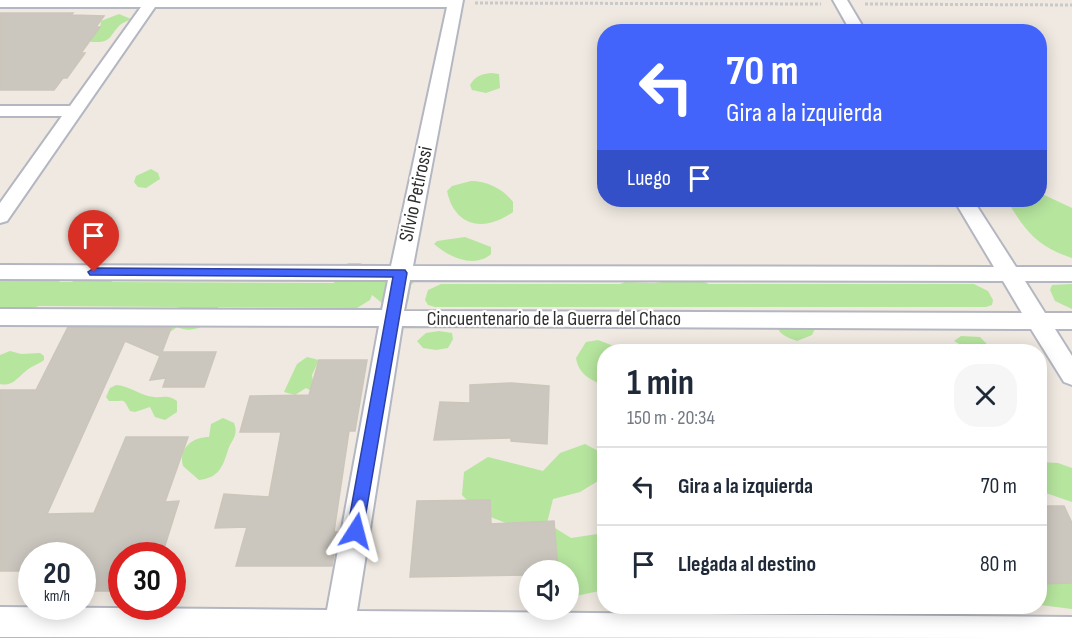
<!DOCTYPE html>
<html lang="es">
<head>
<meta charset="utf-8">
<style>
	body { margin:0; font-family:"Sofia Sans Condensed",sans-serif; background:#f6f6f7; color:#1f2937; height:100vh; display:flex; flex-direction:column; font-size:22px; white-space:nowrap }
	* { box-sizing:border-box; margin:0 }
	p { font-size:20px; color:#747a83 }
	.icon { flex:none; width:33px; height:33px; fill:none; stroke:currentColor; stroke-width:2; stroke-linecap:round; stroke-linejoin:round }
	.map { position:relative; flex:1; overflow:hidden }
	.details { position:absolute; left:597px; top:344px; width:450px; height:270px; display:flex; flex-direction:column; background:#fff; border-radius:24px; box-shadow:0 3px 15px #0003 }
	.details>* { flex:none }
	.top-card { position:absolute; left:597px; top:24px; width:450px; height:183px; border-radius:24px; box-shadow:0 3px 15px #0003; background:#4264fb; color:#fff; overflow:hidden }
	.controls { position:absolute; left:519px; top:560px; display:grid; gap:12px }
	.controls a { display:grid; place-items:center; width:60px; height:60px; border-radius:50%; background:#fff; box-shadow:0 3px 15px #0003; font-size:30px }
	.speed { position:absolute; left:18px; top:542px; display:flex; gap:12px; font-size:30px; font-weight:700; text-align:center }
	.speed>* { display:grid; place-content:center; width:78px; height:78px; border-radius:50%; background:#fff; box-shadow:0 3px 15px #0003; line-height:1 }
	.speed small { font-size:15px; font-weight:400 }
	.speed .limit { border:9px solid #d22; background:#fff; color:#111 }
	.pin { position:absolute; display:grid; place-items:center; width:51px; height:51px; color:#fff; margin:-62px -26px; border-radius:50% 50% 50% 0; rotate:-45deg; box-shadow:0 0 6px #0007 }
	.pin .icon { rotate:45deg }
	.me { position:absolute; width:66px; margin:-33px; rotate:9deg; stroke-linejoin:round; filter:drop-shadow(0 0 4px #0008) }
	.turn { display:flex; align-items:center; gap:21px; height:126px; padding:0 30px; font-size:27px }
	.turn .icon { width:78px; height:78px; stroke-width:2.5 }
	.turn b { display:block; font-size:42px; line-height:51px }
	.then { display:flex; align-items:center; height:57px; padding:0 30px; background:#0003; gap:12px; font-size:22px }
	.round { display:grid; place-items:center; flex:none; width:63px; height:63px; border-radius:24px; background:#f6f6f7 }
	.overview { display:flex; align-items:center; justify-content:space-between; height:102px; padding:0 30px }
	h1 { font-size:36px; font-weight:700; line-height:45px }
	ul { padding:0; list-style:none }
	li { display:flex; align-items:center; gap:18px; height:78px; padding:0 30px; border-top:2px solid #e0e1e3 }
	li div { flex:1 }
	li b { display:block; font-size:22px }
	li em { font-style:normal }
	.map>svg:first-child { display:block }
</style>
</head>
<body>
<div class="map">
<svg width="1072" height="638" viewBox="0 0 1072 638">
	<rect width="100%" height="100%" fill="#efe9e1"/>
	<!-- green -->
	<path fill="#b6e59e" d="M119 14 131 19C128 21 121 23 119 26 108 38 111 43 91 42L88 39 89 36 100 28 101 21Z
		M491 73 499 74 500 88 486 93 472 90 470 85C475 76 482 74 491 73Z
		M151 169 158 173 160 179 146 188 138 187 134 182 136 176Z
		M471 181C488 181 503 189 513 202V212C485 232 455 228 447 191L452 186Z
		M1040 193 1072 208V258C1038 247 1024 230 1007 200H1040Z
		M465 237 491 247V254C474 269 449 257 434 244L437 241Z
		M348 263H360L378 271 418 278 411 285 408 302C390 316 386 305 372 295L370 300 357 308 218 307 219 316C205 326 193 334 177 327L167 334 134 332 137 323 159 311 181 307 39 306 6 316 0 313V275L54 277 60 282H72L77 277 112 273V282L334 283 339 269Z
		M695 278 709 284H974L988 291 993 300 992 305 986 307H435L428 305 425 300 428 290 441 284H620L625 282 654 283Z
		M1072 284V309L1055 301 1050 290 1052 285Z
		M777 326 816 327 812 335 797 341C789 338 779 335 777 326Z
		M439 331 452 333 453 339 448 348 436 350 423 348 417 341 426 333Z
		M961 336 980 337 989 346 1004 351H972L954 341Z
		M598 340 627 351H604V386C590 379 579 375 576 358L586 342Z
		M10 351 21 354 40 353 44 356V360C39 364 31 366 26 371 17 378 12 387 0 384V355Z
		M307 357 319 360 312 375 315 393 306 388 295 395 284 392 297 364Z
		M116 385C131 386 140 396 154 397 166 398 166 394 177 401V412L165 420 155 417 150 407 135 412 130 411C122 396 126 402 109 401L106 397 110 388Z
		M223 418 234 423C239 436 231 440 228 450 223 466 219 478 199 480L183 466C178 448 193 437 209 437L211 424Z
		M585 444 604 454 603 478 580 492 553 499 547 523 571 538 604 533V590L576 596 569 588 568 570H555L530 532 480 513 462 495 464 472 488 457 543 471 560 453Z
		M1040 462 1058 463 1072 468V502L1040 491Z
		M1051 552 1072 555V609L1040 605V558Z"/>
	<!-- building -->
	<path fill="#cbc7bf" stroke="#cbc5ba" stroke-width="1.5" d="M0 13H73L71 15 104 16 96 27H100L81 53H85L67 78H63L54 90H0Z
		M68 327 171 328 162 352H216L204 387H163L166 378 150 380 160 356 125 341 47 514 94 513 126 437H188L165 502 179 501 162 555H122V591H82V555H32V571H0V390H36Z
		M319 360H367L355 431H349L334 532H338L332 566H236L247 527 215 528 224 494 269 497 281 432H240L250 396 309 395Z
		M511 383 549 386 547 444 511 441V438L434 440 440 402 470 403V385Z
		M490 500 491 524 554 521 558 570H530V575L410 577 417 501Z
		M1040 506H1064L1072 523V583L1040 584Z"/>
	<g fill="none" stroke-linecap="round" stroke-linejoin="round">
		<defs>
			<path id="minor" d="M0 0H463L413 266 994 267 954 200H973L1016 267H1072V281H1025L1045 313H1072V329H1055L1072 356V385L1064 382 1031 329 402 326 357 611 1072 617V638L0 637V607L327 610 379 326 0 325V309L382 310 388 280 0 279V265L391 266 447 7H155L7 221 0 223V203L62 116H0V106H70L141 7H0ZM410 280 1003 281 1022 313 404 311Z
				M833 0H847L866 32H851Z"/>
		</defs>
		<!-- minor casing -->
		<use href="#minor" stroke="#b4b7c1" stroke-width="4"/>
		<!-- path -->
		<path stroke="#c9c9c9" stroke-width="3" stroke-dasharray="3 2" stroke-linecap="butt" d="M475 3 821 4
			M865 4 1072 5"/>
		<!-- minor -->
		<use href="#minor" fill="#fff" fill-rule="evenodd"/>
	</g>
	<!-- route -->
	<path fill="#4264fb" stroke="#2b41a3" stroke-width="1.5" d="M94 268 405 270 407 273 362 536 356 538 349 536 347 531 393 277 90 275 88 272Z"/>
	<g text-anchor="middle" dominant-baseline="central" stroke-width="4.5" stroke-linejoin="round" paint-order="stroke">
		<!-- street labels -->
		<g font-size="20" fill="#2e2e2e" stroke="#fff">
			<text transform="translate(416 194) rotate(-78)">Silvio Petirossi</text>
			<text x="554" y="319">Cincuentenario de la Guerra del Chaco</text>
		</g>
	</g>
</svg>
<div class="controls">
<a><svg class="icon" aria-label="sound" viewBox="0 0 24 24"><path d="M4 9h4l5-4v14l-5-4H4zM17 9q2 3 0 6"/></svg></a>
</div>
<div class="speed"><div>20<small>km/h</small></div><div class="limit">30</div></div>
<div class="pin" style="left:94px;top:272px;background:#d93025"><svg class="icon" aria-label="arrive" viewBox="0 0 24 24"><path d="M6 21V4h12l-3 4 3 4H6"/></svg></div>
<svg class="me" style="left:356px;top:531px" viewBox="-20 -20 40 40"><path d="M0-17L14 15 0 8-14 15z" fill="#4264fb" stroke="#fff" stroke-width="4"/></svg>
<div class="top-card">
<div class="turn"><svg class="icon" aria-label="left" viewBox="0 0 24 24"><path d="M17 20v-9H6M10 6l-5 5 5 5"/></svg><div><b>70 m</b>Gira a la izquierda</div></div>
<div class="then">Luego<svg class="icon" aria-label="arrive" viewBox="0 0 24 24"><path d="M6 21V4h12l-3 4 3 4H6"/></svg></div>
</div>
<section class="details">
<div class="overview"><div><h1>1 min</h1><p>150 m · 20:34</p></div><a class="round"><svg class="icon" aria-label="close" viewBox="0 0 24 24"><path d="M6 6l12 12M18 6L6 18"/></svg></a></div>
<ul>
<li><svg class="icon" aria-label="left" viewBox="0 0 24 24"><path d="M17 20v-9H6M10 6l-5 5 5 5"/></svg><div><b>Gira a la izquierda</b></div><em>70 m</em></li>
<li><svg class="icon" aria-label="arrive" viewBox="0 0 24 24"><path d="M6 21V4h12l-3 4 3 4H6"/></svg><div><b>Llegada al destino</b></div><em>80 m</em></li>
</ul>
</section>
</div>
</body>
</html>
